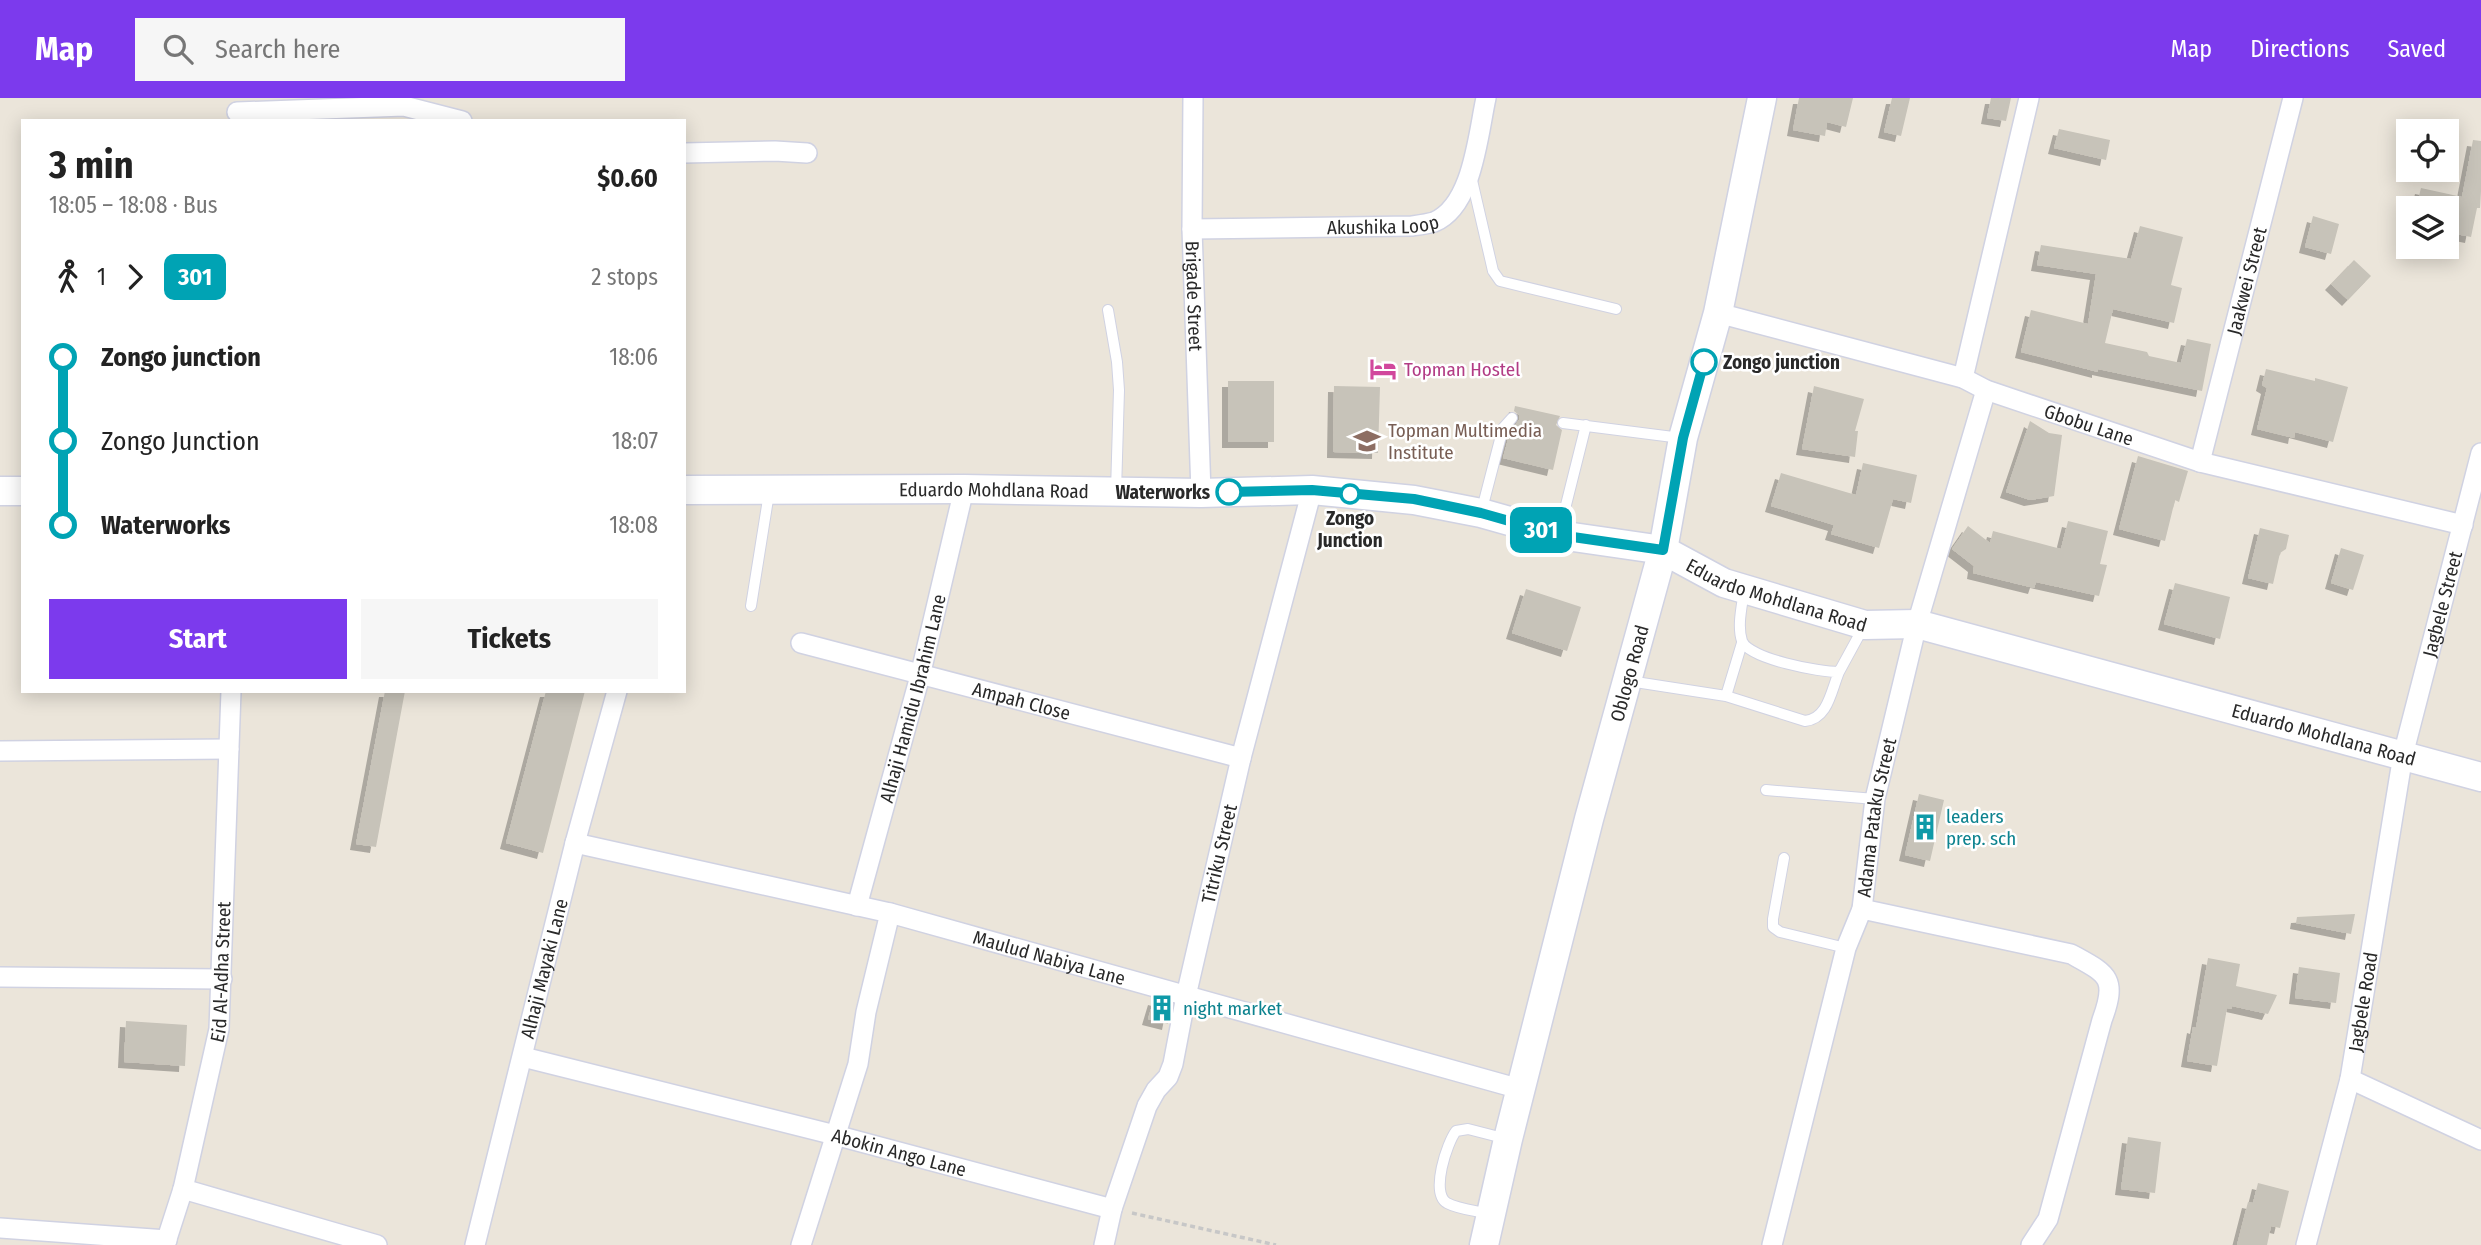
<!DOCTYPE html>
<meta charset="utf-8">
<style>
:root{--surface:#fff;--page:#f6f6f6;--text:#222;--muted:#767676;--accent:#7c3aed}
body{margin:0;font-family:"Fira Sans Condensed",sans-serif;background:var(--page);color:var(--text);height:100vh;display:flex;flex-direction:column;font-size:26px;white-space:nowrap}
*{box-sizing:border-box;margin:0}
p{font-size:23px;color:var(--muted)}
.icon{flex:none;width:38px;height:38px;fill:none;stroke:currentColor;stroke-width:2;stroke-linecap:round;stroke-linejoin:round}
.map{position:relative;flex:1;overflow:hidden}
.sheet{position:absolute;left:21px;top:21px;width:665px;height:574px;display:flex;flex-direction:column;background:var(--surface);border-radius:0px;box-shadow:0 4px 18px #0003}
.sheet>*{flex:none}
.badge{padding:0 14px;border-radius:10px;font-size:24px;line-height:46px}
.controls{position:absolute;left:2396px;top:21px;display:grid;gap:14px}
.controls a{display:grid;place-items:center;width:63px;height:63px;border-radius:0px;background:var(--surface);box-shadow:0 4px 18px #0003;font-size:35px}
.map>.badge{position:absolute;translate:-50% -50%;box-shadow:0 0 0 4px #fff}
.legs{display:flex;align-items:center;gap:10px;height:77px;padding:0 28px;font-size:23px}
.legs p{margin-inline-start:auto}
.overview{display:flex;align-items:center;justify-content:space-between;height:119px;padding:0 28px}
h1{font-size:38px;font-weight:700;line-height:52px}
.button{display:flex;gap:14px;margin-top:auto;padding:14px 28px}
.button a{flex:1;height:80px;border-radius:0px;background:var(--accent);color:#fff;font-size:28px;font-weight:700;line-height:80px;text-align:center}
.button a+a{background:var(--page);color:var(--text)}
ul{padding:0 28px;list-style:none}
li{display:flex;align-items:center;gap:24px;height:84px;font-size:26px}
li i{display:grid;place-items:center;width:10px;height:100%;margin:0 9px;background:currentColor}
li i::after{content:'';width:18px;height:18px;margin:-9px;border:5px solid;border-radius:50%;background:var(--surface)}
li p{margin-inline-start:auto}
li:first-child i{background:linear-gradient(#0000 50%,currentColor 0)}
li:last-child i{background:linear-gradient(currentColor 50%,#0000 0)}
header{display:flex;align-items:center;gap:42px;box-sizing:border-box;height:98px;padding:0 35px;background:var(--accent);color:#fff}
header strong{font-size:33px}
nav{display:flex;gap:38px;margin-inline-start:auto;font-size:24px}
.search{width:490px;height:63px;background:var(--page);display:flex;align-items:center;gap:18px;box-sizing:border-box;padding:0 24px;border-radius:0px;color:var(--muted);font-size:26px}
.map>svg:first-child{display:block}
.building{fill:#c7c3b9;filter:url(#shadow)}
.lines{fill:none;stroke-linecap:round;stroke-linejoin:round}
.service-casing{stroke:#d0d2e2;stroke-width:12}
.minor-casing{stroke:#d0d2e2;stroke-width:22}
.secondary-casing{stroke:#d0d2e2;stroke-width:31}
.path{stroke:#c7c7c7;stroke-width:3.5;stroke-dasharray:5 3.5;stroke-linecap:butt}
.service{stroke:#fff;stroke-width:10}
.minor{stroke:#fff;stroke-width:19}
.secondary{stroke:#fff;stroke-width:28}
.line-1-casing{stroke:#fff;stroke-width:16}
.line-1{stroke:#00a3b4;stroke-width:10}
.stop-1-dot{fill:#fff;stroke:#00a3b4;stroke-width:3.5}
.labels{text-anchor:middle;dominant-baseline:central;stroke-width:5;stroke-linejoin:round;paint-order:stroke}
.street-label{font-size:19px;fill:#292929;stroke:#fff}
.stop-label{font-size:19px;font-weight:bold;fill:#292929;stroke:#fff;text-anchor:start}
.hotel-label{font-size:19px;fill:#b23c85;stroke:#fff;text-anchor:start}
.education-label{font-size:19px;fill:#785e54;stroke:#fff;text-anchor:start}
.culture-label{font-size:19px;fill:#0d838f;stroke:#fff;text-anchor:start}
</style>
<header>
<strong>Map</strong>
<div class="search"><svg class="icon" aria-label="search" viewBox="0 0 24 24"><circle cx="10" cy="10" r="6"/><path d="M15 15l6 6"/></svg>Search here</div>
<nav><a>Map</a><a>Directions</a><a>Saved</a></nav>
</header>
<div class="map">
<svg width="2481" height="1147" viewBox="0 0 2481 1147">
<defs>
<filter id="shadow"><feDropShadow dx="-6" dy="6" stdDeviation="0" flood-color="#0004"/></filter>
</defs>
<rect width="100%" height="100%" fill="#ebe5da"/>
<path class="building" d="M1799,0H1853L1846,29L1827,24L1825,38L1793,32Z
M1892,0H1910L1901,38L1884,34Z
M1991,0H2011L2006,23L1987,20Z
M2059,31L2110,42L2106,62L2054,50Z
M2473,42L2481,43V93L2480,110H2477L2471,139L2446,134V110H2416L2421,90L2462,99Z
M2313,118L2339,126L2331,156L2305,149Z
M2140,128L2183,139L2171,187L2182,190L2174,225L2113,211L2105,245L2147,254L2149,258L2181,265L2187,241L2211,246L2202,293L2098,271V274L2021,254L2031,212L2088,226L2096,176L2037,167L2041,147L2131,161Z
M2354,162L2371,178L2348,202L2331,186Z
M2266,271L2315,283V280L2348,289L2333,344L2295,334L2294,340L2257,331L2267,290L2262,287Z
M1228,283H1274V344H1228Z
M1334,288L1380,289L1378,355L1333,354Z
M1814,288L1864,301L1855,333H1858L1855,359L1802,351Z
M1515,308L1560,318L1556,327L1562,332L1553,372L1503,360L1510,334L1519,322V317L1514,313Z
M2030,323L2049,335L2062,337L2054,398L2030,402L2006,394Z
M2138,358L2188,373L2179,404L2175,402L2165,443L2119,431Z
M1863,365L1917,377L1911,405L1893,401L1879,450L1831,436L1834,427L1771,408L1781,375L1856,397Z
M2068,423L2108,433L2100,466L2107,467L2099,498L2036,484L2034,490L1973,475L1974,468L1952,451L1968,428L1990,445L1993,433L2061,451Z
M2260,430L2289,437L2286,451L2280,455L2273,486L2248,480Z
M2341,450L2364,457L2353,492L2331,485Z
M2175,485L2230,499L2220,541L2164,526Z
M1526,491L1581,509L1567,553L1512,535Z
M385,593H405L376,749L356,746Z
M546,593H585L543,755L506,745Z
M1919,696L1944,702L1930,763L1905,757Z
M2355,816L2351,836L2296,825L2297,819Z
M2208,860L2240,866L2236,888L2277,897L2268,916L2232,908V911L2227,910L2217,968L2187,963L2193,929L2196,930Z
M2299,869L2340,875L2336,905L2295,900Z
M1154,901L1172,906L1168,926L1148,921Z
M126,923L187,927L185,968L124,964Z
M2128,1039L2161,1044L2155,1095L2121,1091Z
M2258,1085L2289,1093L2280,1130L2271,1128L2267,1147H2237L2248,1104L2253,1105Z"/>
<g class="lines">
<g class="service-casing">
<path id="service" d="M1471,78L1493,173L1500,183L1616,211
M1108,212L1117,264L1119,292L1116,393
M1563,325L1681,340
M1482,411L1503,330L1512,320
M1559,435L1586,327
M1744,493C1742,508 1737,528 1742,543C1749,561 1819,574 1839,574L1863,530
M751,508L769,395
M1629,583L1726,598L1805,623C1828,621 1831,593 1839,574
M1726,598L1742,545
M1766,692L1875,701
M1784,760L1773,821V829L1780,834L1846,850
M1489,1116C1477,1113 1458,1111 1447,1105C1430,1095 1447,1045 1456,1033L1468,1031L1507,1041"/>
</g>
<g class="minor-casing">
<g id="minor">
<path id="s1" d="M1193,0L1192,131L1201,395"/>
<path d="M237,14L404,8L462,23"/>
<path d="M684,55L775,53L807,55"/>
<path id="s2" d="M1192,131L1412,128C1419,127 1427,126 1434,124C1473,108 1478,36 1486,0"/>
<path id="s3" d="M1718,215L1963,280L1986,292L2200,364L2463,427"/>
<path d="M1963,280L2029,0"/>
<path id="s4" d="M2200,364L2293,0"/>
<path id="s5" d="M801,545L1241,660"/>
<path d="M0,653L229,651"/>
<path id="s6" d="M575,745L890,815L1520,991"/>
<path id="s7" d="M857,808L920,578L964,391"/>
<path d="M1862,811L2071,856C2107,876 2118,879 2102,922L2048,1121L2031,1147"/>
<path d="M0,879L222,881"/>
<path id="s8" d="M523,959L835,1037L1112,1111"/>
<path d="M2350,981L2481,1042"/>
<path d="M183,1091L377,1147"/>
<path d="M0,1130L167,1142"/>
<path id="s9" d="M165,1147L183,1091L219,931L231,593"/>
<path id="s10" d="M475,1147L575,745L617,593"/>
<path d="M801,1147L858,966L866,914L890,815"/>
<path id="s11" d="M1104,1147L1112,1111L1147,1008L1156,992L1168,979L1173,966L1186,898L1241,660L1312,392"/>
<path id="s12" d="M1772,1147L1846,850L1862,811L1875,701L1917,526L1986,292"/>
<path id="s13" d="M2306,1147L2350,981L2403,657L2481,355"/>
</g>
</g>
<g class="secondary-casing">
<g id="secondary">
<path id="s14" d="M684,392L964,391L1201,395L1312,392L1414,402L1481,415L1559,437L1663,452L1724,485L1865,527L1917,526L2481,679"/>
<path d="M0,393H23"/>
<path id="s15" d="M1484,1147L1508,1041L1589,721L1663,452L1683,340L1718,215L1762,0"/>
</g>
</g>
<path class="path" d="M1132,1115L1276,1147"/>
<use href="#service" class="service"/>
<use href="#minor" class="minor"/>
<use href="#secondary" class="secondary"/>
</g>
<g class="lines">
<g class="line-1-casing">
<path id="line-1" d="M1229,394L1312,392L1414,401L1481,415L1559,437L1663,452L1683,340L1704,264"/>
</g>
<use href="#line-1" class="line-1"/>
</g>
<defs>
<g id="hotel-bare" transform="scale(2.1)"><path d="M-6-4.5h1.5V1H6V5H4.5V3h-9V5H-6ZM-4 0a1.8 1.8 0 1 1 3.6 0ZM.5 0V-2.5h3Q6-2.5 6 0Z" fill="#d1479c" stroke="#fff" stroke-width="2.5" paint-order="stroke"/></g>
<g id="school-bare" transform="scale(2.1)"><path d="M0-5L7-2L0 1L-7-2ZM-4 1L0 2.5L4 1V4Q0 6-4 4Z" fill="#8d6e63" stroke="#fff" stroke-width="2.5" paint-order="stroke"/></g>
<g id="building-bare" transform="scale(2.1)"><path d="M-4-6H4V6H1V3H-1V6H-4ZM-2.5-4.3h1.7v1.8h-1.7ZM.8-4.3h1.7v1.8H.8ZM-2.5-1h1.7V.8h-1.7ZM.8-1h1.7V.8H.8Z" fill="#0f9aa8" stroke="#fff" stroke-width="2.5" paint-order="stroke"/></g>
</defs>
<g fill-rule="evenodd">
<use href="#hotel-bare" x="1383" y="271"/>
<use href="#school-bare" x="1367" y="343"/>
<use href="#building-bare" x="1925" y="729"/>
<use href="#building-bare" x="1162" y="910"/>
</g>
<g class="stop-1-dot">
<circle cx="1704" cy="264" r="12"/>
<circle cx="1229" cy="394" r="12"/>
<circle cx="1350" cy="396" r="9"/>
</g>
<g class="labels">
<g class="street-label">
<text stroke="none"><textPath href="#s2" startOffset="191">Akushika Loop</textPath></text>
<text stroke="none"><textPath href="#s4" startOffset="187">Jaakwei Street</textPath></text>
<text stroke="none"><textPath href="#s1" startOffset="198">Brigade Street</textPath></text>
<text stroke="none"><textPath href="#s3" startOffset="388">Gbobu Lane</textPath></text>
<text stroke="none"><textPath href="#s14" startOffset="310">Eduardo Mohdlana Road</textPath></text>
<text stroke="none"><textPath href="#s14" startOffset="1108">Eduardo Mohdlana Road</textPath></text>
<text stroke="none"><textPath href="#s13" startOffset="656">Jagbele Street</textPath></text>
<text stroke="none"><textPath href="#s15" startOffset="590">Oblogo Road</textPath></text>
<text stroke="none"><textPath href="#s7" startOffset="215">Alhaji Hamidu Ibrahim Lane</textPath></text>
<text stroke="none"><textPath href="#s5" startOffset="228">Ampah Close</textPath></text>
<text stroke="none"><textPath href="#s14" startOffset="1675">Eduardo Mohdlana Road</textPath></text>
<text stroke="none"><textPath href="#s12" startOffset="441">Adama Pataku Street</textPath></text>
<text stroke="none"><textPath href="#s11" startOffset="411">Titriku Street</textPath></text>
<text stroke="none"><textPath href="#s6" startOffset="488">Maulud Nabiya Lane</textPath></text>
<text stroke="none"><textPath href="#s10" startOffset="285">Alhaji Mayaki Lane</textPath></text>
<text stroke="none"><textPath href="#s9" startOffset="280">Eid Al-Adha Street</textPath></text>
<text stroke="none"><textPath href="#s13" startOffset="250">Jagbele Road</textPath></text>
<text stroke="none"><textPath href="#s8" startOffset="388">Abokin Ango Lane</textPath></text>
</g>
<g class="stop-label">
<text x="1723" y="264">Zongo junction</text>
<text x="1210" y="394" text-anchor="end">Waterworks</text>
<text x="1350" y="420" text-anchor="middle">Zongo<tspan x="1350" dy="22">Junction</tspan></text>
</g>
<g class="hotel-label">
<text x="1404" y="271">Topman Hostel</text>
</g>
<g class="education-label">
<text x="1388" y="332">Topman Multimedia<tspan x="1388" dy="22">Institute</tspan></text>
</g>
<g class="culture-label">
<text x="1946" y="718">leaders<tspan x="1946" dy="22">prep. sch</tspan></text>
<text x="1183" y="910">night market</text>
</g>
</g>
</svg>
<div class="controls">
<a><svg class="icon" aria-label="locate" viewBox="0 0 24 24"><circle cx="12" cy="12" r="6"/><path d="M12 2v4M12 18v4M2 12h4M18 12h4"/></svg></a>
<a><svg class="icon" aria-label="layers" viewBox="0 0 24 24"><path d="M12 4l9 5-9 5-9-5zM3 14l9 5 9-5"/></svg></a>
</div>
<b class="badge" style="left:1541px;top:432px;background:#00a3b4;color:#fff">301</b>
<section class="sheet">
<div class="overview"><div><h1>3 min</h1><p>18:05 – 18:08 · Bus</p></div><b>$0.60</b></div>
<div class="legs"><svg class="icon" aria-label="walk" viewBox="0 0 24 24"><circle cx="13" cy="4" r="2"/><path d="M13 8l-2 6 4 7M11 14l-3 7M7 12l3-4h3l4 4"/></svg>1<svg class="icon" aria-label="forward" viewBox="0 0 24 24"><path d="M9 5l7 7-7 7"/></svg><b class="badge" style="background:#00a3b4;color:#fff">301</b><p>2 stops</p></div>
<ul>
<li><i style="color:#00a3b4"></i><b>Zongo junction</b><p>18:06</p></li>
<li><i style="color:#00a3b4"></i><span>Zongo Junction</span><p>18:07</p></li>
<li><i style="color:#00a3b4"></i><b>Waterworks</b><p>18:08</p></li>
</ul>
<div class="button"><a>Start</a><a>Tickets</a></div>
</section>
</div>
